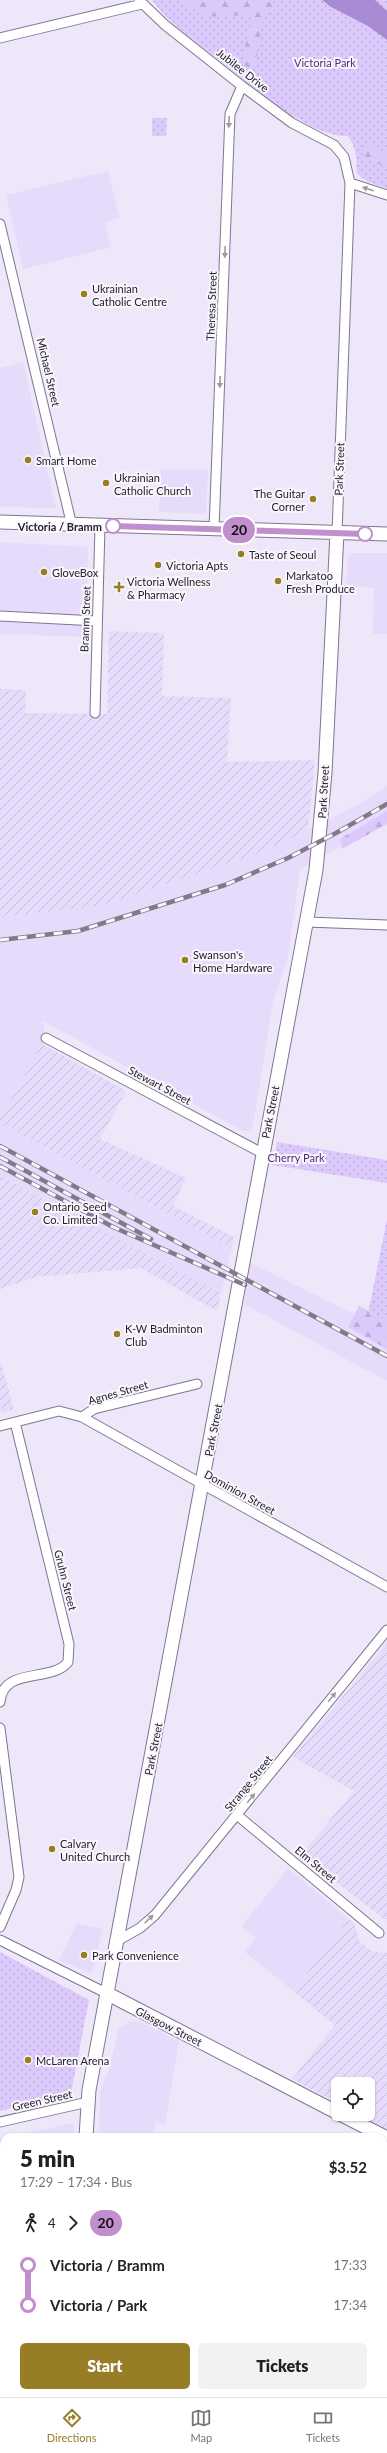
<!DOCTYPE html>
<meta charset="utf-8">
<style>
:root{--surface:#fff;--page:#f2f2f2;--text:#222;--muted:#767676;--line:#e0e0e0;--accent:#977d25}
body{margin:0;font-family:Lato,sans-serif;background:var(--page);color:var(--text);height:100vh;display:flex;flex-direction:column;font-size:15px;white-space:nowrap}
*{box-sizing:border-box;margin:0}
p{font-size:13px;color:var(--muted)}
.icon{flex:none;width:22px;height:22px;fill:none;stroke:currentColor;stroke-width:2;stroke-linecap:round;stroke-linejoin:round}
.map{position:relative;flex:1;overflow:hidden}
.sheet{position:absolute;left:0px;top:2133px;width:387px;height:264px;display:flex;flex-direction:column;background:var(--surface);border-radius:12px 12px 0 0;box-shadow:0 1px 3px #0004}
.sheet>*{flex:none}
.badge{padding:0 8px;border-radius:13px;font-size:14px;line-height:26px}
.buttons{position:absolute;left:331px;top:2077px;display:grid;gap:8px}
.buttons a{display:grid;place-items:center;width:44px;height:44px;border-radius:6px;background:var(--surface);box-shadow:0 1px 3px #0004;font-size:20px}
.map>.badge{position:absolute;translate:-50% -50%;box-shadow:0 0 0 2px #fff}
.legs{display:flex;align-items:center;gap:6px;height:44px;padding:0 20px;font-size:13px}
.legs p{margin-inline-start:auto}
.overview{display:flex;align-items:center;justify-content:space-between;height:68px;padding:0 20px}
h1{font-size:22px;font-weight:800;line-height:30px}
.action{display:flex;gap:8px;margin-top:auto;padding:8px 20px}
.action a{flex:1;height:46px;border-radius:6px;background:var(--accent);color:#fff;font-size:16px;font-weight:800;line-height:46px;text-align:center}
.action a+a{background:var(--page);color:var(--text)}
ul{padding:0 20px;list-style:none}
li{display:flex;align-items:center;gap:14px;height:40px;font-size:15px}
li i{display:grid;place-items:center;width:6px;height:100%;margin:0 5px;background:currentColor}
li i::after{content:'';width:10px;height:10px;margin:-5px;border:3px solid;border-radius:50%;background:var(--surface)}
li p{margin-inline-start:auto}
li:first-child i{background:linear-gradient(#0000 50%,currentColor 0)}
li:last-child i{background:linear-gradient(currentColor 50%,#0000 0)}
.tabs{display:flex;justify-content:space-around;align-items:center;height:56px;border-top:1px solid var(--line);background:var(--surface);font-size:11px;color:var(--muted)}
.tabs a{display:grid;justify-items:center;gap:2px}
.tabs .active{color:var(--accent)}
.map>svg:first-child{display:block}
.built{fill:#e7dbfb}
.industrial{fill:url(#industrial-furrows)}
.green{fill:url(#green-dots)}
.forest{fill:url(#forest-firs)}
.water{fill:#a88cd3}
.lines{fill:none;stroke-linecap:round;stroke-linejoin:round}
.street-casing{stroke:#807591;stroke-width:11}
.secondary-casing{stroke:#807591;stroke-width:15}
.street{stroke:#fff;stroke-width:9}
.secondary{stroke:#fff;stroke-width:13}
.rail-casing{stroke:#807a8a;stroke-width:4.5}
.rail{stroke:#f9f7fd;stroke-width:3;stroke-dasharray:9;stroke-linecap:butt}
.oneway{fill:#9d9ba0}
.line-1-casing{stroke:#fff;stroke-width:9}
.line-1{stroke:#c18fce;stroke-width:6}
.poi-dot{fill:#977d25;stroke:#f9f7fd;stroke-width:1.5}
.stop-1-dot{fill:#fff;stroke:#c18fce;stroke-width:2}
.labels{text-anchor:middle;dominant-baseline:central;stroke-width:4;stroke-linejoin:round;paint-order:stroke}
.park-label{font-size:11px;fill:#51297d;stroke:#f9f7fd}
.street-label{font-size:11px;fill:#26212d;stroke:#f9f7fd}
.poi-label{font-size:11px;fill:#26212d;stroke:#f9f7fd;text-anchor:start}
.stop-label{font-size:11px;font-weight:bold;fill:#26212d;stroke:#f9f7fd;text-anchor:end}
</style>
<div class="map">
<svg width="387" height="2397" viewBox="0 0 387 2397">
<defs>
<pattern id="industrial-furrows" width="10" height="10" patternUnits="userSpaceOnUse"><rect width="10" height="10" fill="#e7dbfb"/><path d="M-1 1l2-2M0 10L10 0M9 11l2-2" fill="none" stroke="#c6bcd7"/></pattern>
<pattern id="green-dots" width="8" height="8" patternUnits="userSpaceOnUse"><rect width="8" height="8" fill="#dcc9fc"/><path d="M2 2h.1M6 6h.1" fill="none" stroke="#bdacd8" stroke-width="1.8" stroke-linecap="round"/></pattern>
<pattern id="forest-firs" width="22" height="20" patternUnits="userSpaceOnUse"><rect width="22" height="20" fill="#dcc9fc"/><path d="M5 1l3.5 6h-7zM16 11l3.5 6h-7z" fill="#bdacd8"/></pattern>
</defs>
<rect width="100%" height="100%" fill="#eee7fa"/>
<path class="built" d="M108,171L120,218L105,222L111,247L23,269L6,195Z
M23,362L56,508L0,507V368Z
M161,469L208,470L206,514L159,512Z
M0,542L88,547L86,637L0,634Z
M351,553H387V634H373L374,588L346,586L348,556Z
M387,786V822L363,833L300,870L288,956L273,1003L252,1131H243L43,1021L46,1038L0,1119V917L100,906L262,852L365,801Z
M0,1123L232,1248L221,1293L0,1176Z
M250,1263L387,1330V1381L244,1304Z
M288,1868L349,1919L293,1991L245,1952L256,1938L242,1926Z
M77,1923L103,1929L93,1971L89,1973L59,1960Z
M139,2021L179,2041L165,2125L156,2122L153,2137H120L99,2131L100,2092L110,2066L119,2028L128,2022Z
M74,2123V2137H7Z
M0,2138H4V2393H97L98,2397H0Z
M119,2393H200L201,2397H120Z"/>
<path class="industrial" d="M109,631L164,633L162,696L231,698L227,762L315,760L308,830L262,852L100,906L0,917V689L26,690L25,713L107,714Z
M42,1044L126,1091L100,1139L186,1178L173,1206L234,1237L232,1248L0,1123V1119Z
M0,1176L221,1293L217,1311L141,1268L36,1277L0,1289Z
M0,1360L14,1409L2,1413L0,1405Z
M387,1643V1921L301,1855L354,1791L293,1757Z
M349,1919L354,1923L359,1941L372,1951L387,1953V2129L358,2114H368V2084H338V2103L292,2079L335,2025L293,1991Z"/>
<path class="green" d="M152,0H387V188C337,174 369,168 348,136C308,138 246,81 215,57C193,39 169,24 152,0Z
M152,118H167L166,136H152Z
M277,1142L387,1160V1183L272,1165Z
M387,1219V1330L367,1319Z
M0,1952L89,2000L71,2093L0,2111Z"/>
<path class="forest" d="M183,0H273L276,9L263,16L255,69L242,65L251,15L202,17Z
M366,144L387,152V167L364,159L363,151Z
M387,811V824L342,849L340,839Z
M359,1306L387,1320V1349L348,1327Z"/>
<path class="water" d="M322,0H375L387,11V40L368,26L331,7Z"/>
<g class="lines">
<g class="street-casing">
<path id="street" d="M139,0L165,25L242,86L292,123L334,145L344,157L350,183L337,533
M0,38L142,4
M350,183L387,195
M0,224L72,526
M214,529L230,114L242,86
M0,616L97,621
M95,713L100,526
M307,922L387,925
M46,1038L262,1153
M82,1417L94,1409L197,1384
M0,1426L59,1411L82,1417L387,1587
M0,1702C3,1666 52,1683 68,1662L69,1644L15,1422
M0,1728L19,1877L16,1890L0,1927
M237,1815L379,1933
M0,1940L108,1994
M117,1941L140,1928L155,1915L387,1630
M0,2122L88,2102
M383,2295L387,2297"/>
</g>
<g class="secondary-casing">
<path id="secondary" d="M0,522L387,534
M108,1994L338,2113
M340,2114L387,2138
M86,2137L89,2090L316,870L325,773L337,533
M110,2393L111,2397"/>
</g>
<use href="#street" class="street"/>
<use href="#secondary" class="secondary"/>
<g class="rail-casing">
<path id="rail" d="M0,940L78,931L225,885L288,858L336,833L387,804
M0,1146L387,1356
M0,1157L151,1239
M0,1166L113,1227L245,1285"/>
</g>
<use href="#rail" class="rail"/>
</g>
<defs><path id="oneway-solid" d="M-6-.8H1V-3.2L6.5 0L1 3.2V.8H-6Z"/></defs>
<g class="oneway">
<use href="#oneway-solid" transform="translate(229 122) rotate(92)"/>
<use href="#oneway-solid" transform="translate(368 189) rotate(-162)"/>
<use href="#oneway-solid" transform="translate(225 252) rotate(92)"/>
<use href="#oneway-solid" transform="translate(220 382) rotate(92)"/>
<use href="#oneway-solid" transform="translate(332 1697) rotate(-51)"/>
<use href="#oneway-solid" transform="translate(251 1798) rotate(-51)"/>
<use href="#oneway-solid" transform="translate(149 1919) rotate(-43)"/>
</g>
<g class="lines">
<g class="line-1-casing">
<path id="line-1" d="M113,526L365,534"/>
</g>
<use href="#line-1" class="line-1"/>
</g>
<g class="poi-dot">
<circle cx="84" cy="294" r="4"/>
<circle cx="28" cy="460" r="4"/>
<circle cx="106" cy="483" r="4"/>
<circle cx="313" cy="499" r="4"/>
<circle cx="241" cy="554" r="4"/>
<circle cx="158" cy="565" r="4"/>
<circle cx="44" cy="572" r="4"/>
<circle cx="278" cy="581" r="4"/>
<path d="M117 581h4v4h4v4h-4v4h-4v-4h-4v-4h4z"/>
<circle cx="185" cy="960" r="4"/>
<circle cx="35" cy="1212" r="4"/>
<circle cx="117" cy="1334" r="4"/>
<circle cx="52" cy="1849" r="4"/>
<circle cx="84" cy="1955" r="4"/>
<circle cx="28" cy="2060" r="4"/>
</g>
<g class="stop-1-dot">
<circle cx="113" cy="526" r="7"/>
<circle cx="365" cy="534" r="7"/>
</g>
<g class="labels">
<g class="park-label">
<text x="325" y="62">Victoria Park</text>
<text x="296" y="1157">Cherry Park</text>
</g>
<g class="street-label">
<text transform="translate(243 70) rotate(38)">Jubilee Drive</text>
<text transform="translate(211 306) rotate(-88)">Theresa Street</text>
<text transform="translate(49 372) rotate(77)">Michael Street</text>
<text transform="translate(339 469) rotate(-88)">Park Street</text>
<text transform="translate(85 619) rotate(-88)">Bramm Street</text>
<text transform="translate(323 792) rotate(-87)">Park Street</text>
<text transform="translate(160 1085) rotate(28)">Stewart Street</text>
<text transform="translate(270 1112) rotate(-79)">Park Street</text>
<text transform="translate(118 1392) rotate(-16)">Agnes Street</text>
<text transform="translate(213 1430) rotate(-79)">Park Street</text>
<text transform="translate(240 1492) rotate(29)">Dominion Street</text>
<text transform="translate(66 1580) rotate(76)">Gruhn Street</text>
<text transform="translate(153 1749) rotate(-79)">Park Street</text>
<text transform="translate(248 1783) rotate(-51)">Strange Street</text>
<text transform="translate(316 1864) rotate(40)">Elm Street</text>
<text transform="translate(169 2026) rotate(27)">Glasgow Street</text>
<text transform="translate(42 2100) rotate(-13)">Green Street</text>
</g>
<g class="poi-label">
<text x="92" y="288">Ukrainian<tspan x="92" dy="13">Catholic Centre</tspan></text>
<text x="36" y="460">Smart Home</text>
<text x="114" y="477">Ukrainian<tspan x="114" dy="13">Catholic Church</tspan></text>
<text x="305" y="493" text-anchor="end">The Guitar<tspan x="305" dy="13">Corner</tspan></text>
<text x="249" y="554">Taste of Seoul</text>
<text x="166" y="565">Victoria Apts</text>
<text x="52" y="572">GloveBox</text>
<text x="286" y="575">Markatoo<tspan x="286" dy="13">Fresh Produce</tspan></text>
<text x="127" y="581">Victoria Wellness<tspan x="127" dy="13">&amp; Pharmacy</tspan></text>
<text x="193" y="954">Swanson's<tspan x="193" dy="13">Home Hardware</tspan></text>
<text x="43" y="1206">Ontario Seed<tspan x="43" dy="13">Co. Limited</tspan></text>
<text x="125" y="1328">K-W Badminton<tspan x="125" dy="13">Club</tspan></text>
<text x="60" y="1843">Calvary<tspan x="60" dy="13">United Church</tspan></text>
<text x="92" y="1955">Park Convenience</text>
<text x="36" y="2060">McLaren Arena</text>
</g>
<g class="stop-label">
<text x="102" y="526">Victoria / Bramm</text>
</g>
</g>
</svg>
<div class="buttons">
<a><svg class="icon" aria-label="locate" viewBox="0 0 24 24"><circle cx="12" cy="12" r="6"/><path d="M12 2v4M12 18v4M2 12h4M18 12h4"/></svg></a>
</div>
<b class="badge" style="left:239px;top:530px;background:#c18fce;color:#111">20</b>
<section class="sheet">
<div class="overview"><div><h1>5 min</h1><p>17:29 – 17:34 · Bus</p></div><b>$3.52</b></div>
<div class="legs"><svg class="icon" aria-label="walk" viewBox="0 0 24 24"><circle cx="13" cy="4" r="2"/><path d="M13 8l-2 6 4 7M11 14l-3 7M7 12l3-4h3l4 4"/></svg>4<svg class="icon" aria-label="forward" viewBox="0 0 24 24"><path d="M9 5l7 7-7 7"/></svg><b class="badge" style="background:#c18fce;color:#111">20</b></div>
<ul>
<li><i style="color:#c18fce"></i><b>Victoria / Bramm</b><p>17:33</p></li>
<li><i style="color:#c18fce"></i><b>Victoria / Park</b><p>17:34</p></li>
</ul>
<div class="action"><a>Start</a><a>Tickets</a></div>
</section>
</div>
<nav class="tabs">
<a class="active"><svg class="icon" aria-label="directions" viewBox="0 0 24 24"><path d="M12 3l9 9-9 9-9-9zM9 14v-3h6M13 9l2 2-2 2"/></svg>Directions</a>
<a><svg class="icon" aria-label="map" viewBox="0 0 24 24"><path d="M3 6l6-2 6 2 6-2v14l-6 2-6-2-6 2zM9 4v14M15 6v14"/></svg>Map</a>
<a><svg class="icon" aria-label="tickets" viewBox="0 0 24 24"><path d="M3 7h18v10H3zM15 7v10"/></svg>Tickets</a>
</nav>
